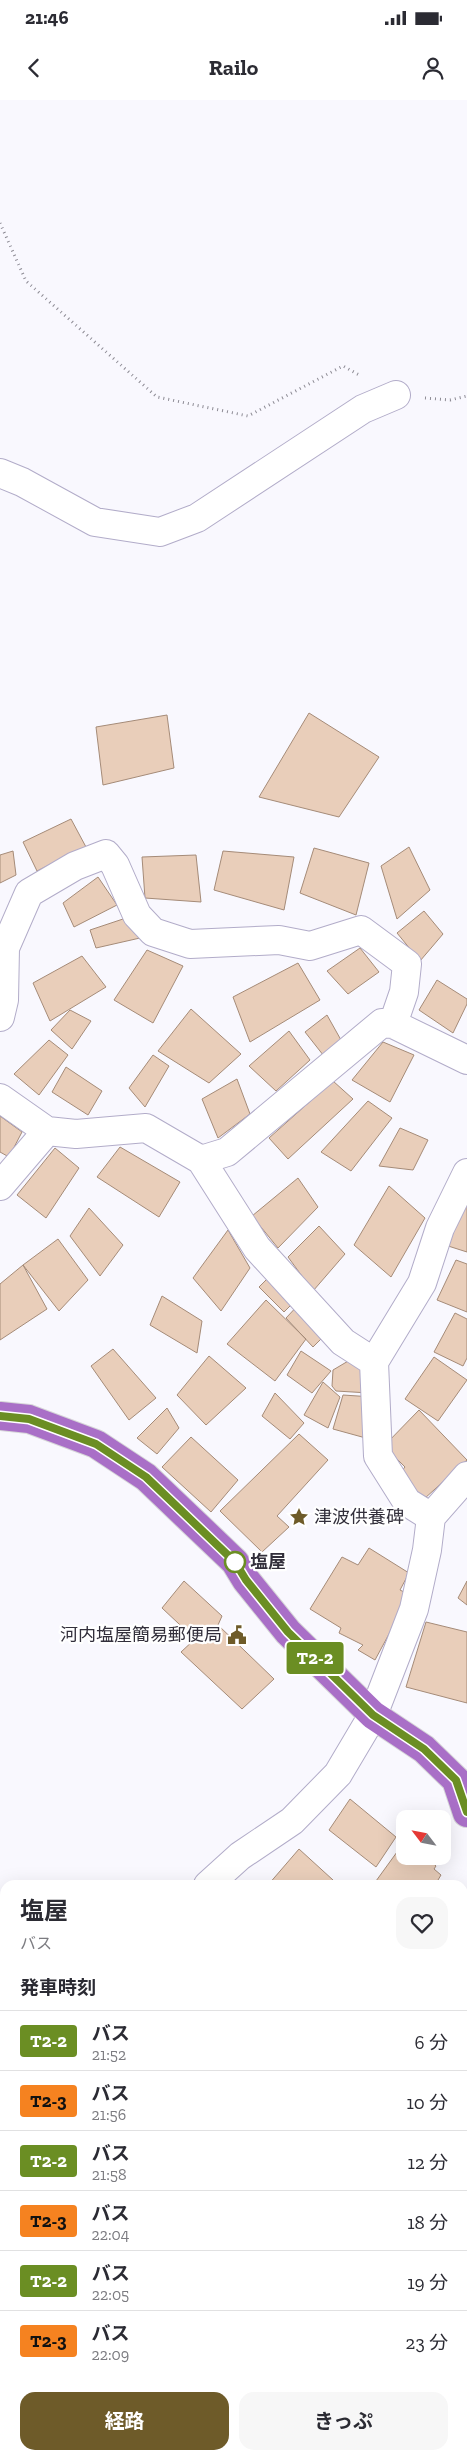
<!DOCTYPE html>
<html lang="ja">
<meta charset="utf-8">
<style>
:root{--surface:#fff;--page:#f7f7f7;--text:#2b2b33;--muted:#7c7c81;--line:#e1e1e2;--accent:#6e5b29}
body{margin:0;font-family:"Zilla Slab","Noto Sans JP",serif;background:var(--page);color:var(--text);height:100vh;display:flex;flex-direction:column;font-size:19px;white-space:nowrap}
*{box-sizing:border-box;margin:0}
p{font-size:16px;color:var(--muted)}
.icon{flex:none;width:28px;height:28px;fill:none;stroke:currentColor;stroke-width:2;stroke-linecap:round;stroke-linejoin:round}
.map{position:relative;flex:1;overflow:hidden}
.panel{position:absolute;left:0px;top:1780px;width:468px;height:580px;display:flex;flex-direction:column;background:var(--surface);border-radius:15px 15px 0 0;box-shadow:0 5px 20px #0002}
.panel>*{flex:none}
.badge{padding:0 10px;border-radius:4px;font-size:18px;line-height:32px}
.needle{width:32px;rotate:302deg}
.controls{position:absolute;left:396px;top:1710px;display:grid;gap:10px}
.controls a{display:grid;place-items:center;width:55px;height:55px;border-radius:10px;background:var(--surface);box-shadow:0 5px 20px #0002;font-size:25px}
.map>.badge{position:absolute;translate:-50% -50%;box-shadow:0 0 0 2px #fff}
h2{padding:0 20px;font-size:19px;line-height:45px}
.round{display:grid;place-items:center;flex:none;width:52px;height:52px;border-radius:15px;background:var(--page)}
.headline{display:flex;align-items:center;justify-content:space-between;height:85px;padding:0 20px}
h1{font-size:24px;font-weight:700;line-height:38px}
.action{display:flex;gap:10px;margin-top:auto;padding:10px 20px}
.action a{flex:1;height:58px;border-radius:15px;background:var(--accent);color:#fff;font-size:20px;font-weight:700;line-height:58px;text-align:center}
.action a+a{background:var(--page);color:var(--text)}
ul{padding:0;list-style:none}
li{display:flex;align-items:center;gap:15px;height:60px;padding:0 20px;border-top:1px solid var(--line)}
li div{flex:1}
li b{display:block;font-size:19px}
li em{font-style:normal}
li .badge{min-width:55px;font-weight:700;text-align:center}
.status{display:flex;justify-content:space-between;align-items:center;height:35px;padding:0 25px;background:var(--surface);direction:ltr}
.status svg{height:14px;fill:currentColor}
header{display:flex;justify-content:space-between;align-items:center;height:65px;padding:0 20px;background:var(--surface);font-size:22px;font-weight:700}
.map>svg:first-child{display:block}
.water{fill:#c5d5f4}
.building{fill:#e9ceba;stroke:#a58b78}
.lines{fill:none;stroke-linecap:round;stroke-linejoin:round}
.minor-casing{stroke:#b2acc9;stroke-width:30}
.highway-casing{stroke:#d6d5d8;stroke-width:30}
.path{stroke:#8d8b94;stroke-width:3;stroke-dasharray:1 4;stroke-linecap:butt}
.minor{stroke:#fff;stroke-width:28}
.highway{stroke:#a96fc7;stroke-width:28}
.line-casing{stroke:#fff;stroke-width:11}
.line{stroke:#6b8e23;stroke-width:8}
.stop-dot{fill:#fff;stroke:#6b8e23;stroke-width:2.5}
.labels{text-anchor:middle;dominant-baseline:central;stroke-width:4.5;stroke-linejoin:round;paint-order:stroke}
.poi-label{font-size:18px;fill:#322f3b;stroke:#fff;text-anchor:start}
.stop-label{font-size:18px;font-weight:bold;fill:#322f3b;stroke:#fff;text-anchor:start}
</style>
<div class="status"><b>21:46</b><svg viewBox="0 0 49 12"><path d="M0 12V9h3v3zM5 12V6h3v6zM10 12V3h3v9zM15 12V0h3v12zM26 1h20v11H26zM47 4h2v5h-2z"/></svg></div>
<header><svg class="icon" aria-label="back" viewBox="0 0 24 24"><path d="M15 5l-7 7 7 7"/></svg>Railo<svg class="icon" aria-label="person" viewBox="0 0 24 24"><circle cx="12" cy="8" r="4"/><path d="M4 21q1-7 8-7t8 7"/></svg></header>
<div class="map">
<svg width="467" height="2360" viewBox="0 0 467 2360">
<rect width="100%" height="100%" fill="#f9f8fe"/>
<path class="water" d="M0,2028L5,2046V2355L0,2357Z"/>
<path class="building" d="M309,613L379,657L339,717L259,697Z
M167,615L174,668L103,685L96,627Z
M71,719L86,747L37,771L23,742Z
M409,747L430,790L397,819L381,766Z
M314,748L369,763L356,815L300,793Z
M13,751L16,775L0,783V755Z
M223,751L294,757L284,810L214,790Z
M196,755L201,802L145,798L142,757Z
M98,777L117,805L74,827L63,803Z
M424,811L443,834L420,861L397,833Z
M126,818L140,838L96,848L90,830Z
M360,848L379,872L348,894L327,871Z
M147,850L183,866L153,923L114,900Z
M82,856L106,887L50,921L33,883Z
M298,863L320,900L250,942L233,897Z
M437,880L467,899V904L453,933L419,910Z
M191,909L241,954L209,983L158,951Z
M70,910L91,921L72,949L51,930Z
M327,915L341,940L331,965L305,932Z
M289,931L310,960L276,991L249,966Z
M49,940L68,955L39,995L14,974Z
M383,942L414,955L390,1002L352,980Z
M153,955L169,966L145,1007L129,988Z
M66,967L102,991L88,1015L52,992Z
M237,979L250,1014L218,1038L202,999Z
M333,981L353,999L288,1059L269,1038Z
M368,1001L392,1018L351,1071L321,1052Z
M0,1016L22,1032L9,1057L0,1052Z
M400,1028L428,1040L413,1070L379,1066Z
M120,1047L180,1082L159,1117L97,1077Z
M55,1048L79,1068L46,1118L17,1095Z
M298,1078L318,1107L278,1148L252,1116Z
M389,1086L425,1118L391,1177L354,1145Z
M464,1105H467V1152L445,1145Z
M89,1108L123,1145L100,1176L70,1136Z
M319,1126L345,1154L313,1191L288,1157Z
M228,1130L250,1168L221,1211L193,1178Z
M58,1139L88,1180L59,1211L23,1165Z
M456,1160L467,1164V1212L437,1200Z
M23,1165L47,1209L0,1240V1184Z
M273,1173L298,1198L284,1212L259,1187Z
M162,1196L202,1221L197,1253L150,1225Z
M266,1200L306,1239L275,1281L227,1244Z
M302,1201L329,1231L313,1247L286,1218Z
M455,1213L467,1219V1258L463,1266L434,1252Z
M113,1249L156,1298L129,1320L91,1266Z
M301,1251L331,1271L312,1293L287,1275Z
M209,1256L246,1288L206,1325L177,1295Z
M355,1257L372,1265L369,1293L336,1291L332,1286L333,1270Z
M434,1257L467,1280L438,1321L405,1299Z
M323,1282L340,1297L328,1328L304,1315Z
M275,1293L304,1323L290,1339L262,1316Z
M343,1295L373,1297V1340L333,1329Z
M167,1308L179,1328L157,1354L137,1338Z
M419,1310L467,1360L424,1399L399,1374L405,1367L384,1346Z
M299,1334L328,1360L277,1416L289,1427L262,1452L220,1411Z
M191,1337L238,1380L211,1412L162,1367Z
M369,1448L409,1473L400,1490L410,1495L375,1560L358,1550L363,1545L339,1533L341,1528L310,1509L342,1457L358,1465Z
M184,1481L222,1516L218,1525L274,1579L242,1609L181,1552L195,1539L162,1508Z
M467,1481V1505L458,1498Z
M426,1522L467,1532V1603L406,1587Z
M350,1699L396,1737L376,1767L329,1730Z
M405,1741V1756H425L436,1766L434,1769L441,1775L435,1785H381L376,1781Z
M299,1749L333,1780L329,1785H268Z
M467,2326V2360H455L452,2355H462V2329Z
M203,2355H238L239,2357L235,2360H206Z
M270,2355H335L338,2359L274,2360Z
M372,2355H412L405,2360H376Z
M427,2355H436L440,2360H421Z"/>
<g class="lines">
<g class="minor-casing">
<path id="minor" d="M0,373L22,382L95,422L160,432L197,418L363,309L396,295
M0,917L4,900L5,848L29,793L75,766L106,754L115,765L137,815L153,832L190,844L279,840L310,846L361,830L407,864L404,892L393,924L467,960
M0,998L47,1031L76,1034L146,1028L201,1060L257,1148L343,1242L374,1262
M201,1060L227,1052L382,923L393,924
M0,1086L47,1031
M431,1417L407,1402L378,1356L374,1262L422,1183L440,1128L467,1073
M208,1785L240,1756L292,1721L338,1674L373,1615L414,1509L427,1450L431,1417L467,1376
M0,1837L5,1844
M462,2251L467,2249
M462,2283L467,2288
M117,2355V2360
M180,2355L185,2360
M354,2355L358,2360"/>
</g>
<g class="highway-casing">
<path id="highway" d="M0,1316L29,1319L96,1344L146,1377L235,1462L246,1480L288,1532L373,1615L424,1649L456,1680L467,1713
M462,1832L467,1807
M462,2160L467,2166"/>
</g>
<path class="path" d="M0,123L26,181L157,297L248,316L343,266L361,276
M425,298L450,300L467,296
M0,2174L5,2192"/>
<use href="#minor" class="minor"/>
<use href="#highway" class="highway"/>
</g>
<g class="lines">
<g class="line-casing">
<path id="line" d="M0,1316L29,1319L96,1344L146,1377L235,1462L246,1480L288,1532L373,1615L424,1649L456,1680L467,1712"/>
</g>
<use href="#line" class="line"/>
</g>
<defs>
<g id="sight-bare" transform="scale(1.5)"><path d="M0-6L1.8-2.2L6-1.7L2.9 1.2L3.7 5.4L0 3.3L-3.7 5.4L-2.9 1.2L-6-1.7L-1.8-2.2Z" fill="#6e5b29" stroke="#fff" stroke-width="2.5" paint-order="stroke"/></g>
<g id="civic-bare" transform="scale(1.5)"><path d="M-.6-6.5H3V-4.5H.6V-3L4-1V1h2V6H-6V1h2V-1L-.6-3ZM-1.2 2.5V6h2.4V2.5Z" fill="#6e5b29" stroke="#fff" stroke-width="2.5" paint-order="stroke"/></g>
</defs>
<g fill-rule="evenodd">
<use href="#sight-bare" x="299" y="1417"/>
<use href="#civic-bare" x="237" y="1535"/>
</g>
<circle class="stop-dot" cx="235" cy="1462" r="10"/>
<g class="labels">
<g class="poi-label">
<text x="314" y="1417">津波供養碑</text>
<text x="222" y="1535" text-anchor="end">河内塩屋簡易郵便局</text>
</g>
<g class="stop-label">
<text x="250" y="1462">塩屋</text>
</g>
</g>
</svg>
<div class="controls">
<a><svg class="needle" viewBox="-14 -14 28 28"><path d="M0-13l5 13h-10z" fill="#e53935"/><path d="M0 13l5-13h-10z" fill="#7c7c81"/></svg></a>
</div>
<b class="badge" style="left:315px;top:1558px;background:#6b8e23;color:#fff">T2-2</b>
<section class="panel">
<div class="headline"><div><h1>塩屋</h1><p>バス</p></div><a class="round"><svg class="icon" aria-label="heart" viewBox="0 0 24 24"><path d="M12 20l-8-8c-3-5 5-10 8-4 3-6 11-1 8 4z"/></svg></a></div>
<h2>発車時刻</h2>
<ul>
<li><span class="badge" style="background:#6b8e23;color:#fff">T2-2</span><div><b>バス</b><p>21:52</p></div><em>6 分</em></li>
<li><span class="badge" style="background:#f58220;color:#111">T2-3</span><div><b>バス</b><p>21:56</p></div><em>10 分</em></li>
<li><span class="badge" style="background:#6b8e23;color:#fff">T2-2</span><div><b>バス</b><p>21:58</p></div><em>12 分</em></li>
<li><span class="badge" style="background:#f58220;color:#111">T2-3</span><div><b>バス</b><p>22:04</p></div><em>18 分</em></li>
<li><span class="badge" style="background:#6b8e23;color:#fff">T2-2</span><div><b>バス</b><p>22:05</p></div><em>19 分</em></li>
<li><span class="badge" style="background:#f58220;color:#111">T2-3</span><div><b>バス</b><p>22:09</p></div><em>23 分</em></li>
</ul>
<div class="action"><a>経路</a><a>きっぷ</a></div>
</section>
</div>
